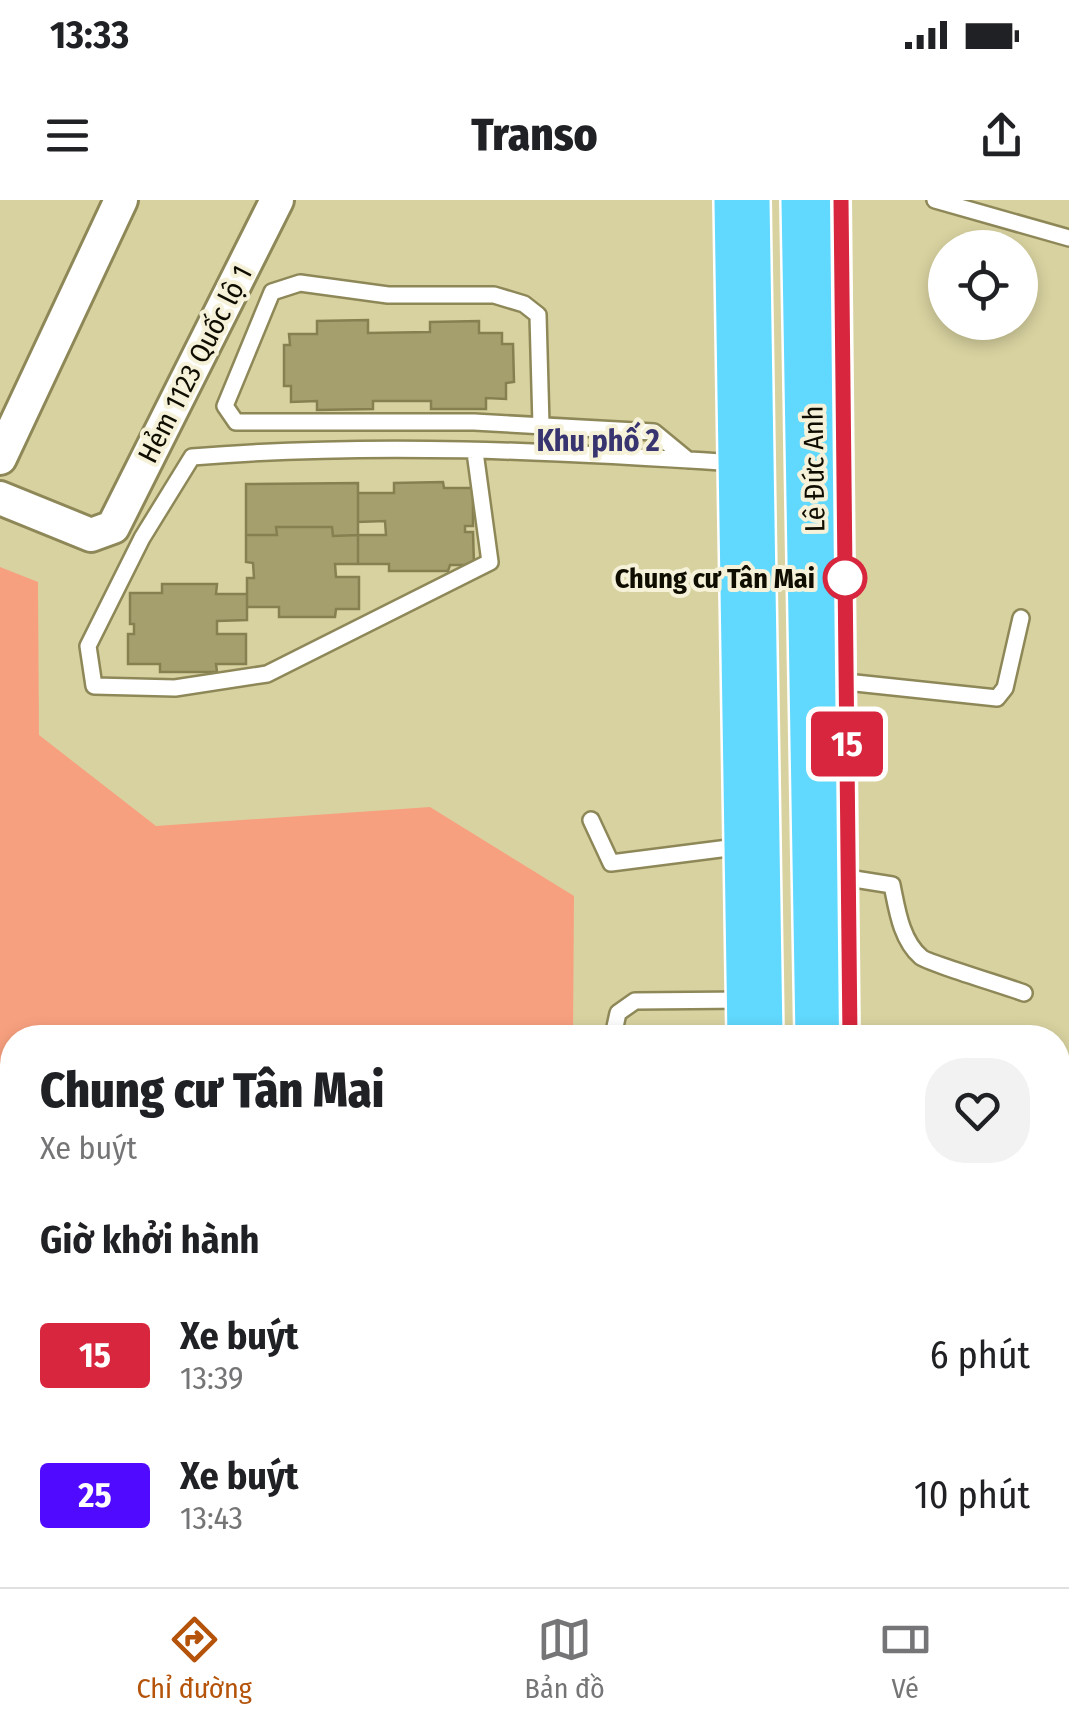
<!DOCTYPE html>
<html lang="vi">
<meta charset="utf-8">
<style>
:root{--surface:#fff;--page:#f2f2f2;--text:#202124;--muted:#757577;--line:#e0e0e0;--accent:#b45309}
body{margin:0;font-family:"Fira Sans Condensed",sans-serif;background:var(--page);color:var(--text);height:100vh;display:flex;flex-direction:column;font-size:38px;white-space:nowrap}
*{box-sizing:border-box;margin:0}
p{font-size:32px;color:var(--muted)}
.icon{flex:none;width:55px;height:55px;fill:none;stroke:currentColor;stroke-width:2;stroke-linecap:round;stroke-linejoin:round}
.map{position:relative;flex:1;overflow:hidden}
.sheet{position:absolute;left:0px;top:825px;width:1070px;height:562px;display:flex;flex-direction:column;background:var(--surface);border-radius:40px 40px 0 0;box-shadow:0 5px 15px #0003}
.sheet>*{flex:none}
.badge{padding:0 20px;border-radius:8px;font-size:35px;line-height:65px}
.buttons{position:absolute;left:928px;top:30px;display:grid;gap:20px}
.buttons a{display:grid;place-items:center;width:110px;height:110px;border-radius:50%;background:var(--surface);box-shadow:0 5px 15px #0003;font-size:50px}
.map>.badge{position:absolute;translate:-50% -50%;box-shadow:0 0 0 5px #fff}
h2{padding:0 40px;font-size:38px;line-height:90px}
.round{display:grid;place-items:center;flex:none;width:105px;height:105px;border-radius:40px;background:var(--page)}
.summary{display:flex;align-items:center;justify-content:space-between;height:170px;padding:0 40px}
h1{font-size:48px;font-weight:800;line-height:75px}
ul{padding:0;list-style:none}
li{display:flex;align-items:center;gap:30px;height:140px;padding:0 40px}
li div{flex:1}
li b{display:block;font-size:38px}
li em{font-style:normal}
li .badge{min-width:110px;font-weight:700;text-align:center}
.status{display:flex;justify-content:space-between;align-items:center;height:70px;padding:0 50px;background:var(--surface);direction:ltr}
.status svg{height:28px;fill:currentColor}
header{display:flex;justify-content:space-between;align-items:center;height:130px;padding:0 40px;background:var(--surface);font-size:45px;font-weight:800}
.tabs{display:flex;justify-content:space-around;align-items:center;height:140px;border-top:2px solid var(--line);background:var(--surface);font-size:28px;color:var(--muted)}
.tabs a{display:grid;justify-items:center;gap:5px}
.tabs .active{color:var(--accent)}
.map>svg:first-child{display:block}
.green{fill:#f7a07f}
.building{fill:#a59f6e;stroke:#867f50;stroke-width:2.5}
.lines{fill:none;stroke-linecap:round;stroke-linejoin:round}
.lane-casing{stroke:#8e8859;stroke-width:20}
.street-casing{stroke:#8e8859;stroke-width:38}
.highway-casing{stroke:#fff;stroke-width:60}
.lane{stroke:#fff;stroke-width:15}
.street{stroke:#fff;stroke-width:32}
.highway{stroke:#61d8fd;stroke-width:55}
.line-casing{stroke:#fff;stroke-width:22}
.line{stroke:#d7263d;stroke-width:15}
.stop-dot{fill:#fff;stroke:#d7263d;stroke-width:5}
.labels{text-anchor:middle;dominant-baseline:central;stroke-width:8;stroke-linejoin:round;paint-order:stroke}
.street-label{font-size:28px;fill:#0f0c00;stroke:#f5f2d9}
.stop-label{font-size:28px;font-weight:bold;fill:#0f0c00;stroke:#f5f2d9;text-anchor:end}
.neighbourhood-label{font-size:30px;font-weight:bold;fill:#373470;stroke:#f5f2d9}
</style>
<div class="status"><b>13:33</b><svg viewBox="0 0 49 12"><path d="M0 12V9h3v3zM5 12V6h3v6zM10 12V3h3v9zM15 12V0h3v12zM26 1h20v11H26zM47 4h2v5h-2z"/></svg></div>
<header><svg class="icon" aria-label="menu" viewBox="0 0 24 24"><path d="M4 6h16M4 12h16M4 18h16"/></svg>Transo<svg class="icon" aria-label="share" viewBox="0 0 24 24"><path d="M12 15V3M7 8l5-5 5 5M5 13v7h14v-7"/></svg></header>
<div class="map">
<svg width="1069" height="1387" viewBox="0 0 1069 1387">
<rect width="100%" height="100%" fill="#d8d2a0"/>
<path class="green" d="M0,367L38,382L39,535L156,626L430,607L574,696L573,837L12,838V1375H117L112,1387H0Z"/>
<path class="building" d="M368,120V133L430,132V122L479,121V133H502V144H513L514,182L506,183V199L486,198V209H431V201H373V209L317,210V201L291,202V186H284V145H290L289,134H317V121Z
M443,282L444,288H473V326H465V332H473L474,365H450L448,371H389V364H358V335H386L385,321L358,322V293H394V283Z
M358,283V335L333,336L332,327H276L277,335H246V284Z
M276,327H332L333,336L358,335V364H335L336,377H359V409H336L335,417H279V407H247V378H254L253,363L246,362V335H277Z
M162,384H217L216,394H247V420L217,421V434H246V464H216L217,472H160V464H128V434H134V424H130V393H162Z"/>
<g class="lines">
<g class="lane-casing">
<path id="lane" d="M935,0L1069,38
M541,225L538,115L524,104L494,95H388L300,83L272,92L225,206L236,222H474L654,232L688,260
M475,252L490,362L267,474L175,488L94,486L88,446L142,338L192,257C372,242 555,251 735,263
M846,482L997,498L1005,488L1021,418
M591,620L611,663L744,646
M848,678L892,685C897,709 901,740 921,757C926,762 1008,787 1024,793
M613,836L618,813L635,801L746,800
M1058,989L1069,993
M1058,1120L1069,1126"/>
</g>
<g class="street-casing">
<path id="street" d="M0,258L121,0
M0,298L91,335L113,327L277,0"/>
</g>
<g class="highway-casing">
<path id="highway" d="M742,0L755,838
M809,0L823,838
M1058,1187L1069,1194
M1058,1314L1069,1316
M324,1375L330,1387
M988,1375L1013,1387
M143,1387L145,1375
M271,1387L278,1375
M707,1387L710,1375
M805,1387L807,1375"/>
</g>
<use href="#lane" class="lane"/>
<use href="#street" class="street"/>
<use href="#highway" class="highway"/>
</g>
<g class="lines">
<g class="line-casing">
<path id="line" d="M841,0L850,838"/>
</g>
<use href="#line" class="line"/>
</g>
<circle class="stop-dot" cx="845" cy="378" r="20"/>
<g class="labels">
<g class="street-label">
<text transform="translate(195 164) rotate(-63)">Hẻm 1123 Quốc lộ 1</text>
<text transform="translate(814 269) rotate(-91)">Lê Đức Anh</text>
</g>
<g class="stop-label">
<text x="815" y="378">Chung cư Tân Mai</text>
</g>
<g class="neighbourhood-label">
<text x="598" y="241">Khu phố 2</text>
</g>
</g>
</svg>
<div class="buttons">
<a><svg class="icon" aria-label="locate" viewBox="0 0 24 24"><circle cx="12" cy="12" r="6"/><path d="M12 2v4M12 18v4M2 12h4M18 12h4"/></svg></a>
</div>
<b class="badge" style="left:847px;top:544px;background:#d7263d;color:#fff">15</b>
<section class="sheet">
<div class="summary"><div><h1>Chung cư Tân Mai</h1><p>Xe buýt</p></div><a class="round"><svg class="icon" aria-label="heart" viewBox="0 0 24 24"><path d="M12 20l-8-8c-3-5 5-10 8-4 3-6 11-1 8 4z"/></svg></a></div>
<h2>Giờ khởi hành</h2>
<ul>
<li><span class="badge" style="background:#d7263d;color:#fff">15</span><div><b>Xe buýt</b><p>13:39</p></div><em>6 phút</em></li>
<li><span class="badge" style="background:#4f0aff;color:#fff">25</span><div><b>Xe buýt</b><p>13:43</p></div><em>10 phút</em></li>
</ul>
</section>
</div>
<nav class="tabs">
<a class="active"><svg class="icon" aria-label="directions" viewBox="0 0 24 24"><path d="M12 3l9 9-9 9-9-9zM9 14v-3h6M13 9l2 2-2 2"/></svg>Chỉ đường</a>
<a><svg class="icon" aria-label="map" viewBox="0 0 24 24"><path d="M3 6l6-2 6 2 6-2v14l-6 2-6-2-6 2zM9 4v14M15 6v14"/></svg>Bản đồ</a>
<a><svg class="icon" aria-label="tickets" viewBox="0 0 24 24"><path d="M3 7h18v10H3zM15 7v10"/></svg>Vé</a>
</nav>
